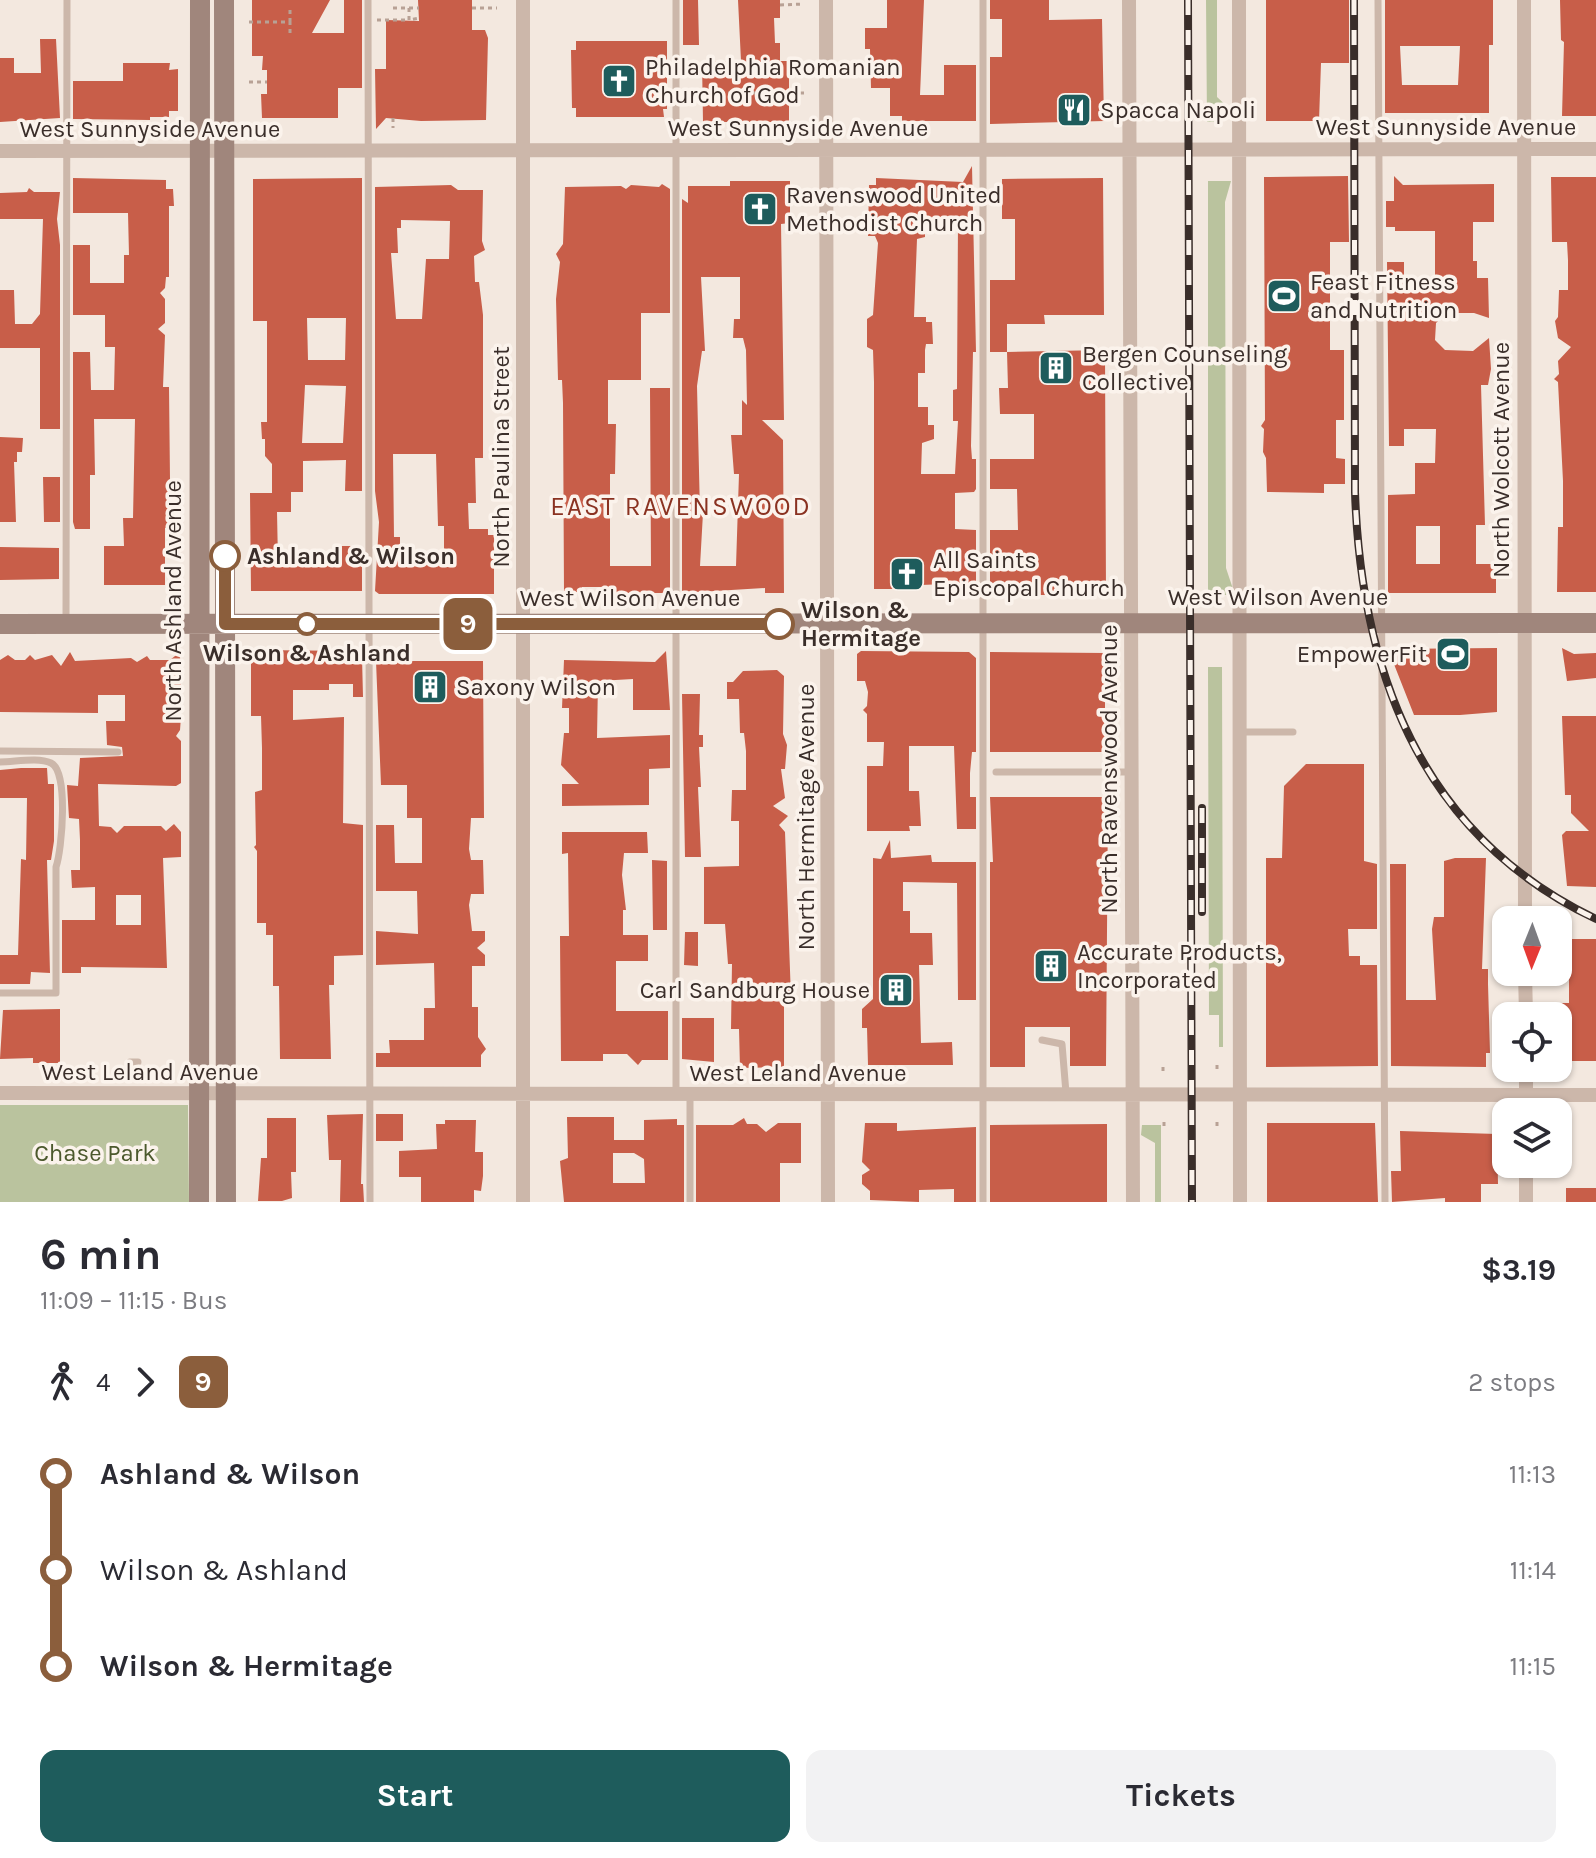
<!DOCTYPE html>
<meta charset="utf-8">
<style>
:root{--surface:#fff;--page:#f2f2f3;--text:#2b2b33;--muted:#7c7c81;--accent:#1e5c5c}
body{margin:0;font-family:Karla,sans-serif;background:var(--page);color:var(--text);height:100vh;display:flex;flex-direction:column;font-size:30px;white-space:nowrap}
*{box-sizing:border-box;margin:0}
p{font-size:26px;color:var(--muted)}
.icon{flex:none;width:44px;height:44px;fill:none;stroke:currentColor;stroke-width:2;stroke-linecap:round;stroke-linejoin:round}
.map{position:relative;height:1202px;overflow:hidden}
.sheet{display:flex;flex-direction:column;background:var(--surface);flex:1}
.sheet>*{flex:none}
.badge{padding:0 16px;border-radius:12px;font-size:28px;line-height:52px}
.needle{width:52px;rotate:181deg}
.fabs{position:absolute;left:1492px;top:906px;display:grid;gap:16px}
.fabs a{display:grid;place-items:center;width:80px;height:80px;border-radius:16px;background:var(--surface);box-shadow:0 2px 6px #0004;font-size:40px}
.map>.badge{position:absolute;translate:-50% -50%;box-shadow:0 0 0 4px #fff}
.legs{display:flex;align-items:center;gap:12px;height:88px;padding:0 40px;font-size:26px}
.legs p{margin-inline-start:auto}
.summary{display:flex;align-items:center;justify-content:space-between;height:136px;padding:0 40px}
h1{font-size:44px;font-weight:700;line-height:60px}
.cta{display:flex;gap:16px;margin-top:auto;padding:16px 40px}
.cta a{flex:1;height:92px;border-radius:16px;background:var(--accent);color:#fff;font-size:32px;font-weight:700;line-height:92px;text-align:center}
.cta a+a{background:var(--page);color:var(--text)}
ul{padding:0 40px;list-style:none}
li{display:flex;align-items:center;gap:28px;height:96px;font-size:30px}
li i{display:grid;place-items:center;width:12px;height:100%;margin:0 10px;background:currentColor}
li i::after{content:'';width:20px;height:20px;margin:-10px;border:6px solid;border-radius:50%;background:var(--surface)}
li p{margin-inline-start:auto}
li:first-child i{background:linear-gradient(#0000 50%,currentColor 0)}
li:last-child i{background:linear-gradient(currentColor 50%,#0000 0)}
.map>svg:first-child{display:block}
.green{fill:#bac39e}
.building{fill:#c85e49;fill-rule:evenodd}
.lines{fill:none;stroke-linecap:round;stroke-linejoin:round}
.path{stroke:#b8a195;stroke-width:3;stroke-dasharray:4 4;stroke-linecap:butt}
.lane{stroke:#ccb7aa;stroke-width:7}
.street{stroke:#ccb7aa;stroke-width:14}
.secondary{stroke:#a0867c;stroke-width:20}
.rail-casing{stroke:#3a2e2a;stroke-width:8}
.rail{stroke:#fbf3ec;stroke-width:5;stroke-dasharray:15;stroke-linecap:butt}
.line-1-casing{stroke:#fff;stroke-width:18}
.line-1{stroke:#8b5e3c;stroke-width:12}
.stop-1-dot{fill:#fff;stroke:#8b5e3c;stroke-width:4}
.labels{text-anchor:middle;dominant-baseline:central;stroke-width:7;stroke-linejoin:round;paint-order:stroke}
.poi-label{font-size:24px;fill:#3a2e2a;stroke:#fbf3ec;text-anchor:start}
.street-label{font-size:24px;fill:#3a2e2a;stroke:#fbf3ec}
.stop-label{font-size:24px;font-weight:bold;fill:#3a2e2a;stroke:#fbf3ec;text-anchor:start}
.park-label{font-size:24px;fill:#4c592d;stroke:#fbf3ec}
.neighbourhood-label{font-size:26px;letter-spacing:2px;fill:#8a3221;stroke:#fbf3ec}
</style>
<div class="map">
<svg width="1596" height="1202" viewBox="0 0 1596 1202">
<rect width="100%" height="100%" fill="#f3e8df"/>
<path class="green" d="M1206,0H1217V97L1231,110V116L1221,122H1207Z
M1208,181H1231L1225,202L1226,568L1235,595H1208Z
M1208,667H1222L1223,1047H1219V1015H1209Z
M0,1105H188L189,1202H0Z
M1142,1125H1161V1202H1155V1143L1141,1135Z"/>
<path class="building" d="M252,0H330L312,33H344V0H362V88H338V118H262L261,94H267V70H262L263,56H252Z
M418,0H472V30H485L488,38L486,120L421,121L386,118L376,129L375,69H386V20L419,21Z
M683,0H698L699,45H683Z
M738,0H780V18H774L775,43H780V61H789V122H703L702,61H741Z
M887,0H924L920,95H944V65H976V121H902V116H890V88H871L870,49H865V28H887Z
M990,0H1049V20L1102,19L1104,121L990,124V57H1002V19H990Z
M1266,0H1349V63H1321L1319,121H1266Z
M1385,0H1493V45H1489V113H1385ZM1400,46H1460L1458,85H1402Z
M1560,0H1596V116H1562L1564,42L1561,40Z
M40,39H56L60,118L0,122V58H14V73H41Z
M576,41H667V109H663L664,117H576V108H572L571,50H576Z
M123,63H170L169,70L178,69V111H169V117H150V120L73,119V81H123Z
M972,166L976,352H973L971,446L972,459H976V489L974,492L955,493V529L976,530V593H946V584L921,585V589H874V382L873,350L867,347V319L873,315L878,243L875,236H868L869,185H876V178L963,182ZM925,222H958L957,389L953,390V421H958L955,474H921L922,443L934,439V425H928V407H918V373H925V350L926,344H933L932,322H926V317H914L917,239L925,237Z
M1348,176L1349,242H1330V350H1344V420H1336V458L1345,459V484H1324V493L1267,492L1266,458L1263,452L1264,429L1261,426L1265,420L1264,177Z
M1394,176L1403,185L1494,184V222H1473V261H1477V278H1488L1489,318L1474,313H1446L1436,323L1435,340L1445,350L1473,351L1489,338L1491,369L1488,385H1481L1485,525H1476V564H1496V593H1388V495L1415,494V463H1435L1436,429H1404V446H1389L1387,262H1404V280H1435V231H1395V227H1386V201H1394ZM1416,526H1440V564H1416Z
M1551,177H1596V592H1557L1558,527H1563V481L1558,382L1554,379L1559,374L1558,361L1571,347L1558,338L1555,321L1558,317L1559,290H1568V260L1567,242H1552Z
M73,178L166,180V189H173L174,206H169V277H166L165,288L160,293L165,299V323L158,329L165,335L163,387H169L170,480L169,528H165V585H104V546H124L123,518H133L135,419H94L95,475H90V529H75L73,522V352H90L91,390H114L115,347H105V315H73V245H90V283H124V255H129L128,213H73Z
M362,178V491H345L346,460L303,461V492H291V512H277L278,562H336V546H362V591H251L250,493H272V464L265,456V439H262L261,422H267V321H253V179ZM307,318H346L345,360H308ZM305,385L346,386L343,443H302Z
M1103,178L1104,315H1044L1045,324H1007V352H990V280H1015V219H1002V179Z
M730,181H790V223L781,224L784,420H762L783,440L784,593H765V588L682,593V199L688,203V186H730ZM701,277H740V319H734L733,338H743L746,350L747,405L742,400V435H731L734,474H739L736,566H700L703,513H700L697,386L702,351H705Z
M662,184L670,189V313H641V380H608V424H616L615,474H610V566H651L650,388H670V593H613V587H582V592H564L563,403L562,380H558L556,299L560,262L556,254L563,244L565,187L621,186L626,189L631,185L659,187Z
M451,185L458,190H483L482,241L485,250L474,256L475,282H479L483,315V458H475L476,503H468L469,529H488V535H494V594H379L375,591L379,522L375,491V187ZM401,220L450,221L449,259H426L422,319H396L391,253H398L397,228H401ZM393,454H436L438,526H444V564L408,563L407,559H400V537H394Z
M29,188L34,192H60L57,219L60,245V429H40V348H0V290H14L15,324H32L40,314L43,219H0V193L27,192Z
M1105,350L1106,595H990V530H1018L1017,489H990V459H1034V414H1000L999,388H1008L1007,352Z
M0,437L23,438L22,452H17V462H14L16,522H0Z
M43,477H60V522H44Z
M0,547L59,548V579L0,580Z
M1497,648V712L1460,715H1414L1388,649Z
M1562,648L1574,654L1596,653V678L1567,681Z
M251,650L358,651V657H362L363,697H353V684H329V690H293V720L344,717L343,823L363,825V955L334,956V985H329L331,1059H280L279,986H273V935H266V923H257V851L254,847L256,845L255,792L262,790V748L261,716H251Z
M666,651L670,710H633V679L598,681L597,738L670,735V768L649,769V805L562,806V784H579L561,765L564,733H569V708H562L564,660L655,662Z
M861,651L969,652L976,658V752H972L970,773V797H976V829H957L954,746H909V791H919L921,826H909L910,831H867V766H883L884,742H867V714L863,710L867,706L868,692L865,681H857V654Z
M70,652L75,661L131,658L137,662L147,656L150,660H170L180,652L181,706L175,711L181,717L180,730L176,736L181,741V783L176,786L98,784L99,826L111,827L117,833L124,826H161L166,831L174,824L181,832V857L163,858L167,968L81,967V973H62V920H95V887L72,888L71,870H80V840L79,819L69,818L67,785L78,786L80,758L123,756L122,747L107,745L106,721H125V695H98V713L0,712V660L8,655L15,660H25L30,655L35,660L52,655L61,666ZM116,895H141V925H116Z
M990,652L1105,653V752H990Z
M376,661H483L484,818H471L469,849L471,860H483L484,894H471L469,905L472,931H485V941L477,948L485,955V966H472V1007H478V1037L486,1049L481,1055V1067H376V1053H390L389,1040H424V1008H435L434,963L376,965V931L418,934L417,891H376V825H394L395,863H422V818H407V785H381Z
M777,670L784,676L783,734L787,745L785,769H781L785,798L773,806L788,816L779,825L785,832L791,998H784V1067L740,1068L739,1029H731L732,964H728L725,924H704V867L739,866V821H731L732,790H746V751L744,733H740L739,699H727V682H733L743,671Z
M682,694H700L699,735H703V747H699L701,787H698L701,857H685Z
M1562,716H1596V887L1567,886L1562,835L1566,831H1589L1571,813V795H1565Z
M1306,764H1364V861L1377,864V929H1348L1349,956H1360V965H1377L1378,1066L1266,1067V858H1282L1284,786Z
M21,768H47L48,784H54V841L51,860H47L50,973L31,972L30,984H0V955H18L21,859L26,860L27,798H0V770Z
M990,797H1108L1106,1066H1070V1027H1025V1067H990V862H993Z
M562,832H647L648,853H624L622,875L626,910H623V935H648V961H616V1011H668V1060H642L638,1065L627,1054H603V1061H561L560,936H569L568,853L562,854Z
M890,840L891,858L931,855L932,862H976V1000H958L957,883L903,882V911H910V933H932L933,965H919L921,1043L952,1042L953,1065H868L867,1028H862V1009L873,999V858L881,859Z
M1455,858H1486L1482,969H1488V984L1490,1053H1486V1067L1391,1066L1390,864H1406V1000H1436L1432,929L1434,917H1444V861Z
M652,860L667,861V930H653Z
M685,932H698V966L684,965Z
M1569,939H1596V1061H1564L1560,1003H1569Z
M60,1009V1063H33V1058L0,1059L3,1010Z
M682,1018H714V1062L682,1059Z
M363,1114L361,1184H363L364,1202H340L341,1160H329L327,1115Z
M376,1114H403V1141H376Z
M567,1117H614V1140H644V1120L677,1119V1125H684V1202H564L560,1161L568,1158ZM613,1153H634L644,1159L645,1183H613Z
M267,1118H296V1172H291L292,1198L282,1201H258L261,1158H267Z
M744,1118L747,1124H757L766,1132L778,1123H801V1163H780V1202H696V1125H733Z
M445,1120H476L475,1152H483V1176L481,1191L474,1190V1202H421V1177H399V1151L437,1149L436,1124H445Z
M865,1123H897V1131L976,1127V1202H954V1189L919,1190V1202L870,1200V1191L862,1184V1175L870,1170L862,1162Z
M1267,1123H1375L1378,1202H1267Z
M1107,1124V1202H990V1125Z
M1400,1131L1497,1134L1498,1184H1481V1202H1445V1198L1392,1202L1391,1171H1401Z
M1566,1188H1596V1202H1566Z"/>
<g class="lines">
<path class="path" d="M780,5L804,4
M393,8H419
M409,8V20L420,18
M472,8H497
M377,20H409
M249,22H290V33
M290,22V8
M249,82H267
M688,93H804
M393,118V128
M1217,1065V1070
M1163,1071V1065
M1164,1122V1128
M1217,1122V1128"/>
<path class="lane" d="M368,0L370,1202
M1378,0L1385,1202
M66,621L67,0
M1239,732H1293
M0,751L118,752
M0,762C15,762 38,757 51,763C69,771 62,850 56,867V993H0
M996,772H1131
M1042,1040L1062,1044L1066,1093
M130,1062H138
M676,1094V0
M690,1202V1095
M983,1202V0"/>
<path class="street" d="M826,0L828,1202
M1129,0L1133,1202
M1239,0L1240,1202
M1524,0L1525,920
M0,151L1596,149
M1525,972L1526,1016
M1526,1068V1112
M0,1093L1596,1095
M523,1202V0
M1526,1202V1164"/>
<path class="secondary" d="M224,0L226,1202
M0,624L1596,623
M199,1202L200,0"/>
<g class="rail-casing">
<path id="rail" d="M1188,0L1192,1202
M1354,0L1355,492C1361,674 1422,836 1596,919
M1202,808V912"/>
</g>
<use href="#rail" class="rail"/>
</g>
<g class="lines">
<g class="line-1-casing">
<path id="line-1" d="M225,556V624H779"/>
</g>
<use href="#line-1" class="line-1"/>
</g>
<defs>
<g id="church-square" transform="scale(1.8)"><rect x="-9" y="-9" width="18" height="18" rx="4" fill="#1e5c5c" stroke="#fbf3ec"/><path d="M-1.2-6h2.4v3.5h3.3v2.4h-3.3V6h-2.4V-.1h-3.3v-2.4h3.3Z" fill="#fff"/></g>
<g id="restaurant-square" transform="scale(1.8)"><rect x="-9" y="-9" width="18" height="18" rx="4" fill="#1e5c5c" stroke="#fbf3ec"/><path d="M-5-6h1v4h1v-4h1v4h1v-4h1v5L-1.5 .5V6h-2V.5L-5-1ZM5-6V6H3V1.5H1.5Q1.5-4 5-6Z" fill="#fff"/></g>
<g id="stadium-square" transform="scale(1.8)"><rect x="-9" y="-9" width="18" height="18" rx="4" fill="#1e5c5c" stroke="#fbf3ec"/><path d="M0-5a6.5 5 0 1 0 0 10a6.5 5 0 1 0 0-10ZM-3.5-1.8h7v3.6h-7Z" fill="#fff"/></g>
<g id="building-square" transform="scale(1.8)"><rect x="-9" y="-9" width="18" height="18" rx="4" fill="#1e5c5c" stroke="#fbf3ec"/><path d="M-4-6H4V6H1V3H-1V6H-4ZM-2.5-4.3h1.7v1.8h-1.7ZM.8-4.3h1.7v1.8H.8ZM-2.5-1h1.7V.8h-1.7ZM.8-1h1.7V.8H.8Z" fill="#fff"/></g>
</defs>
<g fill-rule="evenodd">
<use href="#church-square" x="619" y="81"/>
<use href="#restaurant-square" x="1074" y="110"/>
<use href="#church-square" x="760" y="209"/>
<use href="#stadium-square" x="1284" y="296"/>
<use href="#building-square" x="1056" y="368"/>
<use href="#church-square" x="907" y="574"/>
<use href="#stadium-square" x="1453" y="654"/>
<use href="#building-square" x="430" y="687"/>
<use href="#building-square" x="1051" y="966"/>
<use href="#building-square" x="896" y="990"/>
</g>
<g class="stop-1-dot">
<circle cx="225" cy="556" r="14"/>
<circle cx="307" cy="624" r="10"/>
<circle cx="779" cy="624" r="14"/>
</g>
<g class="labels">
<g class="poi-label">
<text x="645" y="67">Philadelphia Romanian<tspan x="645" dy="28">Church of God</tspan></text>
<text x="1100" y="110">Spacca Napoli</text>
<text x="786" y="195">Ravenswood United<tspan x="786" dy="28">Methodist Church</tspan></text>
<text x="1310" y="282">Feast Fitness<tspan x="1310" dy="28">and Nutrition</tspan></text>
<text x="1082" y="354">Bergen Counseling<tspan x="1082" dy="28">Collective</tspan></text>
<text x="933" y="560">All Saints<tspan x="933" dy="28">Episcopal Church</tspan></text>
<text x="1427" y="654" text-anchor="end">EmpowerFit</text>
<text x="456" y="687">Saxony Wilson</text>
<text x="1077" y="952">Accurate Products,<tspan x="1077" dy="28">Incorporated</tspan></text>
<text x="870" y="990" text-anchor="end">Carl Sandburg House</text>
</g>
<g class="street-label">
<text x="1446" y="127">West Sunnyside Avenue</text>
<text x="798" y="128">West Sunnyside Avenue</text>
<text x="150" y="129">West Sunnyside Avenue</text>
<text transform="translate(501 457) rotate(-90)">North Paulina Street</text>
<text transform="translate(1501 460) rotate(-90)">North Wolcott Avenue</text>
<text x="1278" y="597">West Wilson Avenue</text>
<text x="630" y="598">West Wilson Avenue</text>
<text transform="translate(173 601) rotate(-90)">North Ashland Avenue</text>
<text transform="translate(1109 769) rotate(-90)">North Ravenswood Avenue</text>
<text transform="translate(806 817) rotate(-90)">North Hermitage Avenue</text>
<text x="150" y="1072">West Leland Avenue</text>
<text x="798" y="1073">West Leland Avenue</text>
</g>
<g class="stop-label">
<text x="247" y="556">Ashland &amp; Wilson</text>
<text x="801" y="610">Wilson &amp;<tspan x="801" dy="28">Hermitage</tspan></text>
<text x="307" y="653" text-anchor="middle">Wilson &amp; Ashland</text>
</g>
<g class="park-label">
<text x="95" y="1153">Chase Park</text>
</g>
<g class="neighbourhood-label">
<text x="681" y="506">EAST RAVENSWOOD</text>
</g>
</g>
</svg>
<div class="fabs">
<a><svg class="needle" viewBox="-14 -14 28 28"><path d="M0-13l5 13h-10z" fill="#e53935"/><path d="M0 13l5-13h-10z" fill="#7c7c81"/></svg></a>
<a><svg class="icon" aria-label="locate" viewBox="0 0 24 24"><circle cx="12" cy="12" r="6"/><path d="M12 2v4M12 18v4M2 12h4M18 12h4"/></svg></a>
<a><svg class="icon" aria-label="layers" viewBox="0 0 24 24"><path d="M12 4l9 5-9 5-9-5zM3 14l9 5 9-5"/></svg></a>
</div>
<b class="badge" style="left:468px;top:624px;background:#8b5e3c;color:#fff">9</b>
</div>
<section class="sheet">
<div class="summary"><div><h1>6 min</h1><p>11:09 – 11:15 · Bus</p></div><b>$3.19</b></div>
<div class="legs"><svg class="icon" aria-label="walk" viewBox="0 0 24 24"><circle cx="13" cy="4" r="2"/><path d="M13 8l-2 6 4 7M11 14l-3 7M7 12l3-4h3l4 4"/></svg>4<svg class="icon" aria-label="forward" viewBox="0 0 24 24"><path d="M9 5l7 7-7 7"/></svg><b class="badge" style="background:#8b5e3c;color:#fff">9</b><p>2 stops</p></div>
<ul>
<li><i style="color:#8b5e3c"></i><b>Ashland &amp; Wilson</b><p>11:13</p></li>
<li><i style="color:#8b5e3c"></i><span>Wilson &amp; Ashland</span><p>11:14</p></li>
<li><i style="color:#8b5e3c"></i><b>Wilson &amp; Hermitage</b><p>11:15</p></li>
</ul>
<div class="cta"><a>Start</a><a>Tickets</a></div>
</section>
